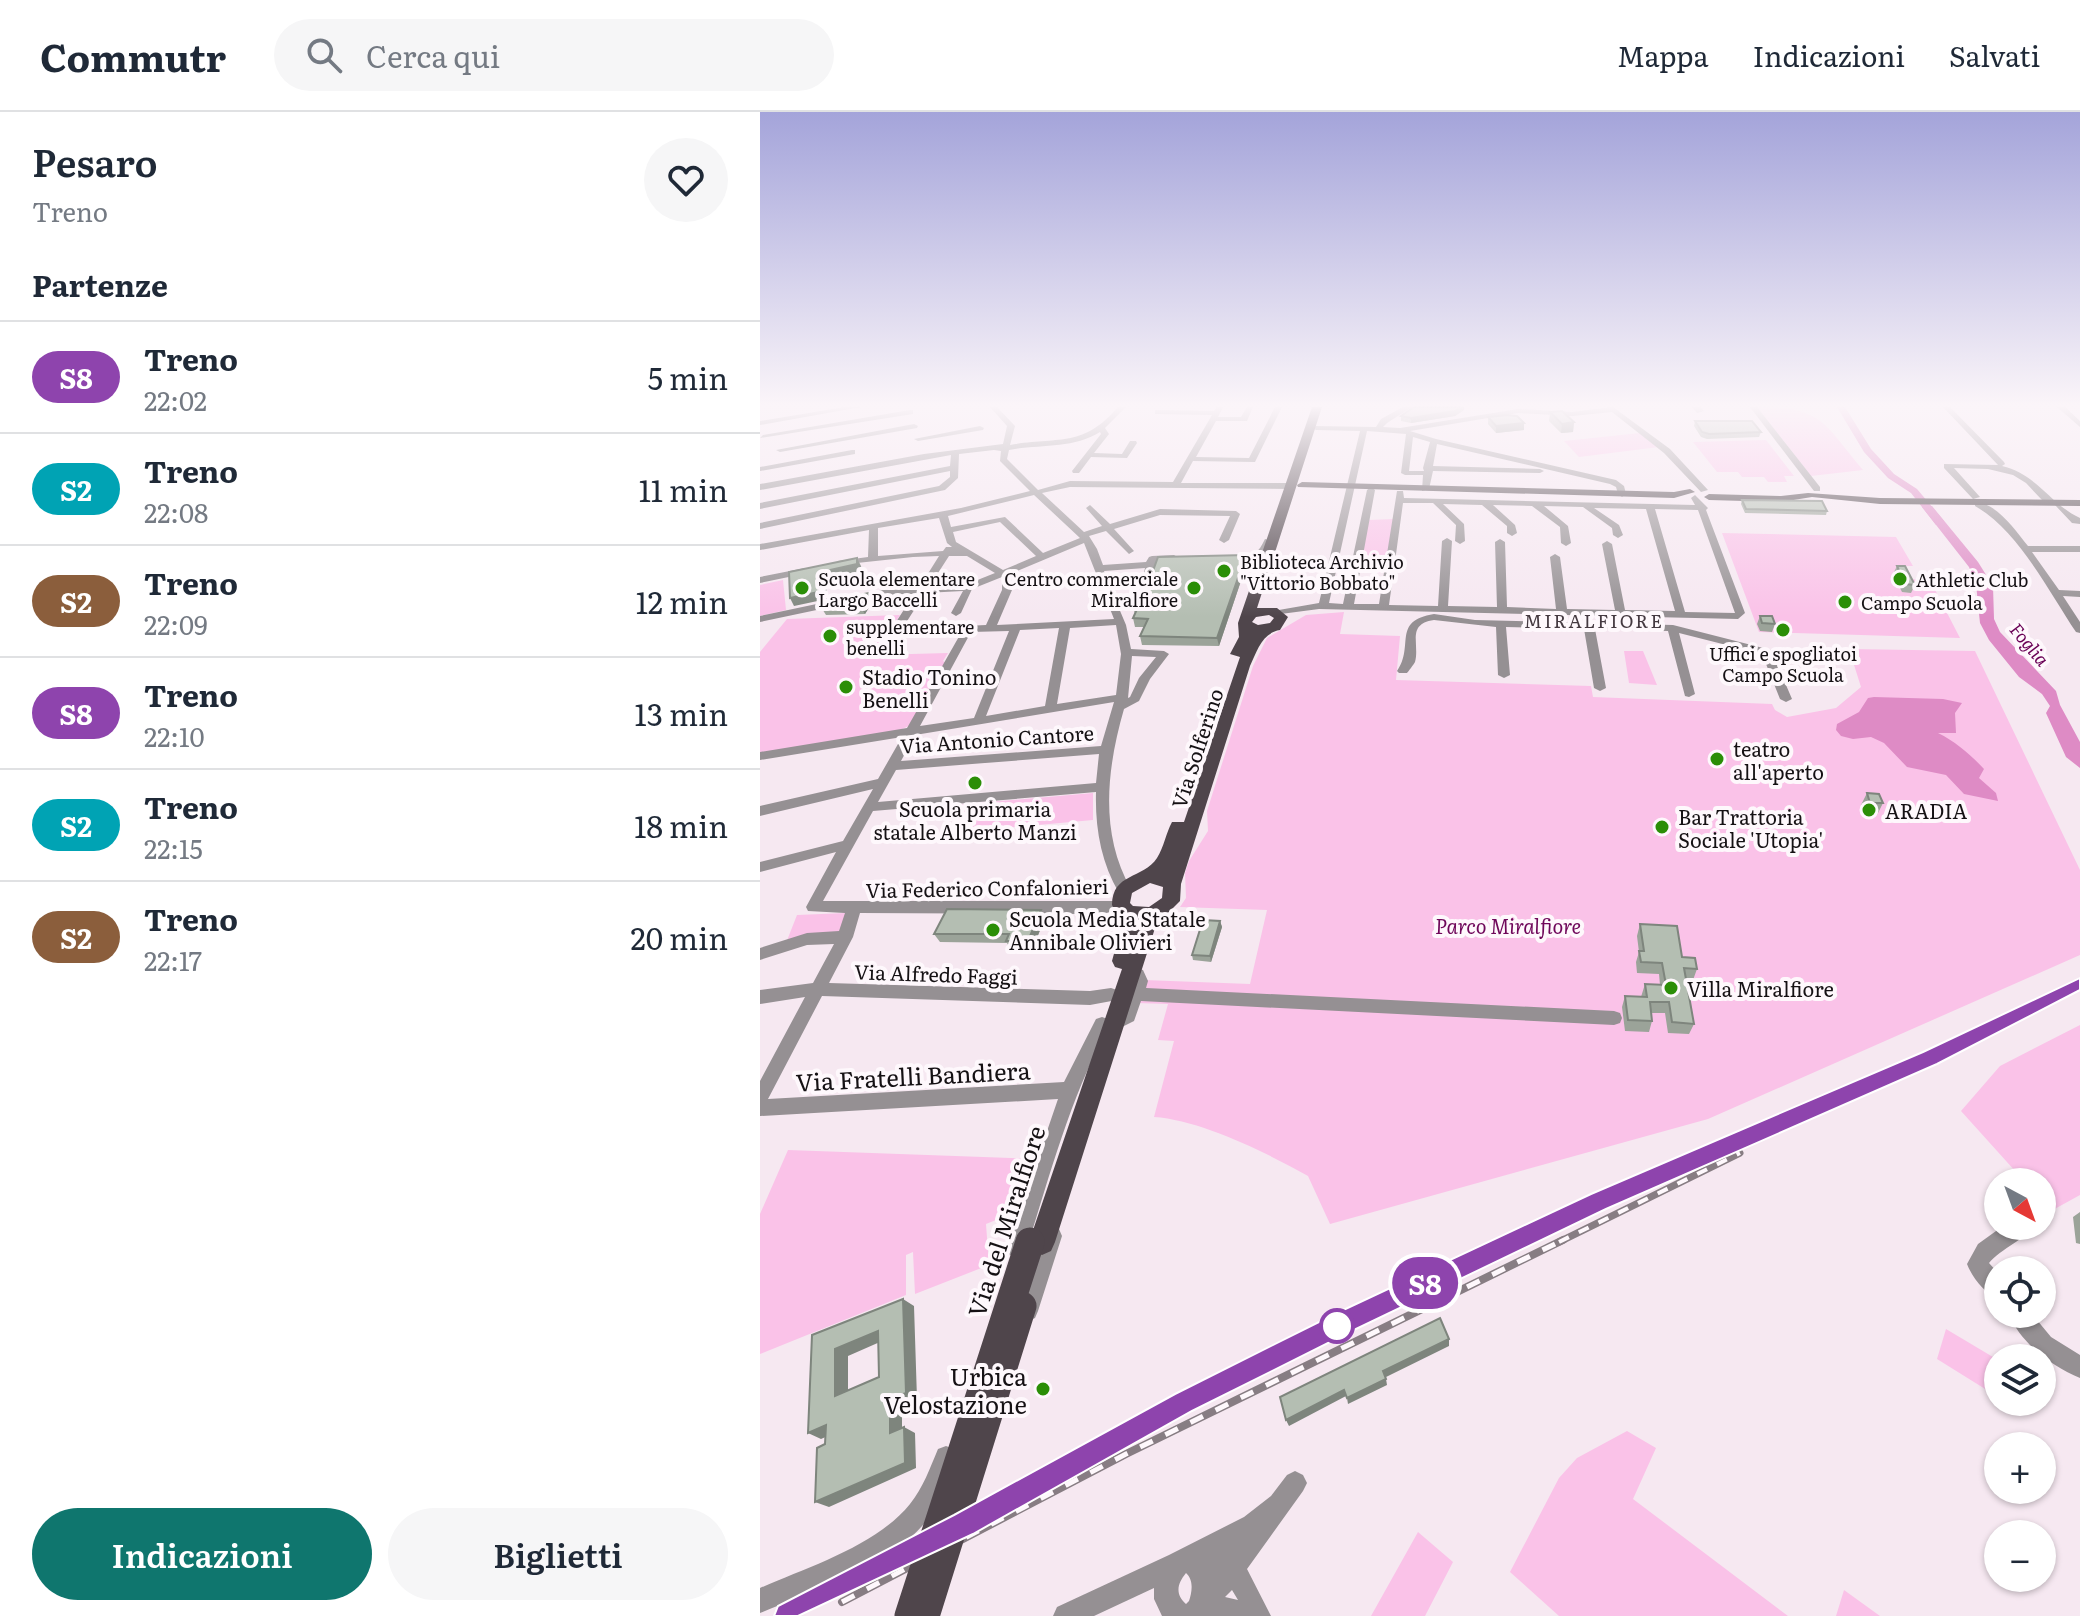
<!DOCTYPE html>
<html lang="it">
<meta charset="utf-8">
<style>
:root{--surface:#fff;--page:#f6f6f7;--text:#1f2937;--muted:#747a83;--line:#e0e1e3;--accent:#0f766e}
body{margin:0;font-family:Literata,serif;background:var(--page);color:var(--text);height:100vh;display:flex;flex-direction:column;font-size:30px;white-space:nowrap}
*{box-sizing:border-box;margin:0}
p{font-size:26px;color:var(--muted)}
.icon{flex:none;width:44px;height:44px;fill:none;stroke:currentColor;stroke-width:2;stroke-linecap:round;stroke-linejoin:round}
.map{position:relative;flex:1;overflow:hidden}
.details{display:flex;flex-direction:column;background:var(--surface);width:760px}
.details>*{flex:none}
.badge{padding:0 16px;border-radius:26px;font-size:28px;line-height:52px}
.needle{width:52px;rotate:139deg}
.fabs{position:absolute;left:1224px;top:1056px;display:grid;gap:16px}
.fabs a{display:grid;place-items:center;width:72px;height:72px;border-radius:50%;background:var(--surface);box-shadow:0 2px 6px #0004;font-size:40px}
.map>.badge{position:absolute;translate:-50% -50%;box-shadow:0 0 0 4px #fff}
h2{padding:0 32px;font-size:30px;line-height:72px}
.round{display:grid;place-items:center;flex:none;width:84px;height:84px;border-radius:42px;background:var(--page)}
.overview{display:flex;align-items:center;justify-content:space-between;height:136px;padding:0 32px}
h1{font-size:38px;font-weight:600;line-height:60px}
.cta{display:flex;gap:16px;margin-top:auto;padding:16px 32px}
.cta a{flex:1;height:92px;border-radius:48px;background:var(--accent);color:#fff;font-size:32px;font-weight:600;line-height:92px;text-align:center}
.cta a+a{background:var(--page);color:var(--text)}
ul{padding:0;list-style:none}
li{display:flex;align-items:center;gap:24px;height:112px;padding:0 32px;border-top:2px solid var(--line)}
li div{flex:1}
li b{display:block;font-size:30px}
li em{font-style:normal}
li .badge{min-width:88px;font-weight:700;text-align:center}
header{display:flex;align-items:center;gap:48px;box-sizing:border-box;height:112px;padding:0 40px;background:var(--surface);border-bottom:2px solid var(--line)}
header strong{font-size:38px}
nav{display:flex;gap:44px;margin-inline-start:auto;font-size:28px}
.search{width:560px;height:72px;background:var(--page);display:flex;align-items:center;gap:20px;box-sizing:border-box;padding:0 28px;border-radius:44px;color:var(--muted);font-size:30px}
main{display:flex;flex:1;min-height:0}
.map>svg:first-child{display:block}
.green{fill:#fac2e8}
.water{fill:#de8bc5}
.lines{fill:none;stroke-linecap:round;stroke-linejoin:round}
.river{fill:#de8bc5;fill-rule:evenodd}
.minor{fill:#959093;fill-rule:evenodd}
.major{fill:#4f454b;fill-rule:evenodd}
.rail-far1-casing{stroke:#877d83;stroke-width:7}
.rail-casing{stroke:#877d83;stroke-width:8}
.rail-far1{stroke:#fef8fc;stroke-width:4;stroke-dasharray:11;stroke-linecap:butt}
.rail{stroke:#fef8fc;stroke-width:5;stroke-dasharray:14;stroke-linecap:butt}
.major-bridge{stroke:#4f454b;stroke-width:29}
.wall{fill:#9ba399}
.shaded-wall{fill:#7e857d}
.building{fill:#b4beb2;stroke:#7e857d;stroke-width:2;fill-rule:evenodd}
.line{fill:#8e44ad;stroke:#fff;stroke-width:2}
.poi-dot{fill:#2b8e07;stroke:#fef8fc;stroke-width:3}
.stop-dot{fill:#fff;stroke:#8e44ad;stroke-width:4}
.labels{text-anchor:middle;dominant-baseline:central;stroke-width:8;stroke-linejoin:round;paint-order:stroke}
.far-poi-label{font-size:18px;fill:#151114;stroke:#fef8fc;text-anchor:start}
.far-neighbourhood-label{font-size:18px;letter-spacing:2px;fill:#453a41;stroke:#fef8fc}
.far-water-label{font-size:18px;font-style:italic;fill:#690055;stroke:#fef8fc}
.poi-label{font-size:20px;fill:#151114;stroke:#fef8fc;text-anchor:start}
.street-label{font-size:20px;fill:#151114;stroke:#fef8fc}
.park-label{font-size:20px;font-style:italic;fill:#6f075a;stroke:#fef8fc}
.near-street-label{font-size:24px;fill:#151114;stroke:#fef8fc}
.near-poi-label{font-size:24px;fill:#151114;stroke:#fef8fc;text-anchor:end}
</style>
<header>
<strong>Commutr</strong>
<div class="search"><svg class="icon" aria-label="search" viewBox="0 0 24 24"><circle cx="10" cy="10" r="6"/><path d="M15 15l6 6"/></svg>Cerca qui</div>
<nav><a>Mappa</a><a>Indicazioni</a><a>Salvati</a></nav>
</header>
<main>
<section class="details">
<div class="overview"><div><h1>Pesaro</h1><p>Treno</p></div><a class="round"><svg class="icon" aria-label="heart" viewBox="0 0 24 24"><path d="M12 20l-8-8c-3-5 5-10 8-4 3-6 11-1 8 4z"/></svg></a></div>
<h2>Partenze</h2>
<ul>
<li><span class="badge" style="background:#8e44ad;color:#fff">S8</span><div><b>Treno</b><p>22:02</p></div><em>5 min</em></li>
<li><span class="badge" style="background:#00a3b4;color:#fff">S2</span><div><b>Treno</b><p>22:08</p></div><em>11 min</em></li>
<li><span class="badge" style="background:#8b5e3c;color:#fff">S2</span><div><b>Treno</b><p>22:09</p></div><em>12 min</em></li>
<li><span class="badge" style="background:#8e44ad;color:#fff">S8</span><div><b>Treno</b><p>22:10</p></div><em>13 min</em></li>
<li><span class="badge" style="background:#00a3b4;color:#fff">S2</span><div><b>Treno</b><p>22:15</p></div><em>18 min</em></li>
<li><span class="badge" style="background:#8b5e3c;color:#fff">S2</span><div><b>Treno</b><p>22:17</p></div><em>20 min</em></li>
</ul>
<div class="cta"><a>Indicazioni</a><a>Biglietti</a></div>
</section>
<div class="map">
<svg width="1320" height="1504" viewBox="0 0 1320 1504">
<rect width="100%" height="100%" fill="#f6e8f1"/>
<path class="green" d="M997,295C1064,295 1063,311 1103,358L1051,364Z
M880,321L899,335L819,345L804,329Z
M1006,328L1034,364H1024L1027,370H1008L1004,365H982L978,360H957L933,330Z
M634,407L625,461L598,460L608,408Z
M962,421L1136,425L1153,454H1144L1150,467L1170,468L1200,526L999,520Z
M23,468L26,498L0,504V473Z
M584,500L580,522L640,524L636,568L831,574L833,585L1012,592L1015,598L1027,605L1076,596L1101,575L1089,537L1215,539L1320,758V843L948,1007L570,1112L548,1064C507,1041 441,1008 394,1005L414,929L398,928L408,892L376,891L384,868L490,872L507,798L420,795L426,786L425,761L429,749L448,719L447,699L493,554L507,526L546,503Z
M140,503L115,543L188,541L183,549L186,551L151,613L140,618L0,641V540L27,507Z
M864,539H883L897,573L869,571Z
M333,681V708L202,720L183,694Z
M86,801L81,823L26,831L37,803Z
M1320,913V1083L1291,1099L1282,1089V1070H1265L1201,999L1240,954Z
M28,1038L281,1047L264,1097L226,1112L229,1153L155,1182L153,1140L146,1143V1183L0,1242V1102Z
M1186,1217L1238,1248V1285L1177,1247Z
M867,1319L896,1336L873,1387L1028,1504H799L750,1460L799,1366L817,1346Z
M658,1420L693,1450L665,1504H611Z
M1084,1478L1120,1504H1076Z"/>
<path class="water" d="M1172,394L1218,450L1233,474L1234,507L1240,520L1296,579L1300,593L1320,630V656L1306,645L1286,601L1290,594L1282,582L1259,565L1229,528L1220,511L1216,472L1209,455L1162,395Z
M1114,585L1183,587L1202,591L1195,601L1196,621H1178C1196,630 1211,643 1224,657L1219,666L1236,681L1238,689L1204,682L1186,663L1147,655L1124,631L1111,625L1093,627L1081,624L1076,618L1077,612L1099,600L1108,586Z"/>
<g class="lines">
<path class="river" d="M1077,295H1085L1111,337L1134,362L1157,377L1184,409V413H1176L1151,381L1128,366L1104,340Z"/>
<path class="minor" d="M85,295H101L0,313V309Z
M230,295H237L255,314L250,333C298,324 322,337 358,295H366L345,316L349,322L334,341L362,342L370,329H376L377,331L367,346L331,345L319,361H313L312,359L341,322L340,320C313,337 280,332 249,338L247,347L278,378L310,369L413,370L452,303L395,302V298H398L454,299L457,295H463L458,305H481L487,295H493L487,309H456L436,345L489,346L515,295H522L495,350L433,349L421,371H530L534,374L530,377L310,375L282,381L324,420L342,414L326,396L330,393L350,412L400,397L476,399L480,402L469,428L464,431L459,428L470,404L400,403L354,417L374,439L369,442L346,419L329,424L337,437L343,453L386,450L389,445L392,444L414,443L419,446L414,449L396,450L389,474L350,475L366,513L371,537L404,539L409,542L390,567L379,589L364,597C347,656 339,721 371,777L369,781H359C341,750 335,716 336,680L113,699L63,789H366L368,793L366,797L341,802L100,801L93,825L69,871L330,879L351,876L357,878L359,883L357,888L330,893L62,884L8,987L304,970L336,907L342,905L348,907L361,900L372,869L364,864L362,860L364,856L370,854L383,858L388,869L386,876L854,899L860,901L862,906L860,911L854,913L381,889L374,909L352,920L347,918C310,987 290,1062 267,1136L264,1143L257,1146L250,1143L247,1136L298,987L0,1004V969L45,885L0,892V878L53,871L74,832L47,833L0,848V836L47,821L79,819L85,801L48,799L46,795L76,740L0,760V750L83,729L113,677L0,704V694L118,667L142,625L0,648V640L147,616L201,521L130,523L129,521L154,482L123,484L0,510V504L123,478L159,476L179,444L153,445L78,453V449L108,445L109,418L0,438V432L201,396L270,379L240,349L241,339L234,338L199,342L198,366L185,378L0,417V411L179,374L190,365V359L0,397V391L190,354L191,343L0,378V372L164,342L243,332L247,314ZM274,383L320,426L283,441L245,405L191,415L188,404ZM179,406L187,431L192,435H186L183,439L118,444V416ZM240,410L276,444L243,458L196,430L193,420ZM324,431L354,507L237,513L252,478L250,462ZM189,444H207L235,461L205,473L169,475ZM385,456L382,469H348L344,459ZM242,465V478L226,513L142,517L165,481L203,479L191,501L196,504L201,501L212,477ZM356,513L361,542L356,583L297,592L310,516ZM299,516L285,594L226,604L260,518ZM249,519L214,606L160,614L211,520ZM372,544L396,545L379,566L370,585L368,586ZM354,590L341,634L141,649L155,623ZM339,642L336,671L118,690L136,658Z
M643,295H652L627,311L623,315L640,316L758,297L812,300L853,295L910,337L948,378L941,380L904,341L852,300L812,304L758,301L650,319L676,327L856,368L864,374L866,382L862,385L858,382L856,375L850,372L677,332L673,354L780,357L784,359L780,361L673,359L669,377L662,379L663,363H645L641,361L646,322L607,319L569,491L583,492L607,378L611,375L615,378L594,492H619L637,379H643L644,386L935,393L931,386L935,383L948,396L946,398L985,501L978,507L559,497L513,503V499L559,491L600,319L556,318L552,316L556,314L616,315L621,307ZM653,325L670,330L663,356L664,359H649ZM643,391H673L696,413L695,429L700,432L705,429L704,412L683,392L722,393L747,414V421L752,424L757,421L755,413L733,393L772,394L800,415L801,431L806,434L811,431L808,414L784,394L823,395L852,416L853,423L858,426L863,423L859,413L834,396L886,397L915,499L865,498L852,432L847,429L842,432L855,498L807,497L800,445L795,442L790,445L796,497L747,495L745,430L740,427L735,430L737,495L688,494L692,429L687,426L682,429L678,494L629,493ZM895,397L938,398L975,501L925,500Z
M932,295H940L944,299L937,301Z
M990,295H997L1060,375V379H1054Z
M1183,295H1190L1244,350L1245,352L1242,354C1277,362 1291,393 1320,406V412L1312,411L1295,393L1282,388L1266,371L1253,363L1228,357L1194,356L1220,385L1213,387L1184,356V352L1238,353Z
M1297,295H1305L1320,309V315Z
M150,298H153V302L0,326L3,323Z
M154,312L158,314L157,316L20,340L16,338Z
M220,314L224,316L223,318L158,329L154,327Z
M92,338H95V342L0,359V355Z
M1215,390C1237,391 1255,418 1268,434H1320V440H1272L1299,478L1320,479V485L1303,484L1320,510V521L1316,520C1289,480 1258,418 1215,394Z
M505,427L513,429C512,430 509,441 508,442C500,453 472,451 462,446C484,437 492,455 505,427Z
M45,456L50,459L48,461L0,471V465Z
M674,502L715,508L913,513L1011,538L1032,587L1026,590L1020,587L1002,542L919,521L935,582L929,585L925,584L908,519L835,517L846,576L840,579L834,576L824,517L746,515L750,563L744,566L738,563L736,515L674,508C646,512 660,532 655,550C654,552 648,560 647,561H639L637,559C655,534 631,509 674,502Z
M292,1114L299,1117L302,1124L278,1199L275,1206L268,1209L261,1206L258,1199L282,1124L285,1117Z
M1243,1114H1273C1268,1126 1240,1137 1229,1151L1238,1161V1187C1225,1182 1212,1165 1207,1152L1218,1132Z
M1249,1202H1272L1291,1225L1320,1243V1266C1292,1254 1260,1231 1249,1202Z
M186,1334L194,1337L197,1345C190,1366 182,1389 168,1407C133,1453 52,1480 0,1501V1476C48,1455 116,1434 150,1392C163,1376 170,1356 178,1337Z
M535,1359L543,1363L547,1371L543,1379L487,1457L511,1504H402L394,1487V1476L334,1504H293L297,1495L409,1443L484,1405L511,1384L527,1363ZM426,1461C434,1468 432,1480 429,1489L426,1492C415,1482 417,1472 426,1461ZM472,1478L478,1488L465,1485Z"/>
<path class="major" d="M552,295H562L497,496H517L528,505L520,518C502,521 497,539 490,554L421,772L420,789L396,813L295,1130L291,1139L282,1143L273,1139L269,1130L362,857L355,855L352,849C358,828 363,812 352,793C352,761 383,767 397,746C404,735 406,721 412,710H424L480,545L470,542L479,525L478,511ZM509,503L514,506L510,511L498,513L492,510L496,505ZM390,771L403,775L402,786L389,795L373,794L370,791L372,781Z
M542,370L914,380L930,377L935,380L914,386L538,375L537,373Z
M1048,381L1120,386L1320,388V394L1120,392L1052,385L1021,390L949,388L944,385L949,382L1021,384Z"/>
<g class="rail-far1-casing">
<path id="rail-far1" d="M753,1130L1170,946L1320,873
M799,1130L980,1041"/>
</g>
<g class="rail-casing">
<path id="rail" d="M82,1490L366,1342L803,1128
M28,1504C161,1434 291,1360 424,1290C534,1233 646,1180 757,1128"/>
</g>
<use href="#rail-far1" class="rail-far1"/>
<use href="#rail" class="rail"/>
<path class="major-bridge" d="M149,1504L270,1130
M165,1504L262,1194"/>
</g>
<path class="wall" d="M704,298L695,304L651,311L641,309V304Z
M790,300L814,310L813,320L801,321L789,309Z
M728,305L764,311V318L736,321L728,312Z
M935,309L1001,320L999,325L947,327L941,325L934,314Z
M982,388L1067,399L1066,403L985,401L981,392Z
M487,451L459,534L382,533L380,524L384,515H375L373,506L375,502L373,495Z
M1137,454L1155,473L1151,481L1142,480L1133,462Z
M113,489L105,502L66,503L61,495Z
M1000,504L1015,512L1012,520L1000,519L997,512Z
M1107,681L1123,691L1117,703L1105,702L1101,693Z
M281,798L285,806L272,838H251L247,831L180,830L174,822Z
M460,809L462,815L451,850L433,848L432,843Z
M880,812L937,857L933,868H926L934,912L929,922L908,921L905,901H891L892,909L889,920L865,919L862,895L865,884L881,885L885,872L900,873L899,862L877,861L876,850L879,840L877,824Z
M1320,1100V1132L1316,1131L1313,1105Z"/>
<path class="shaded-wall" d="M701,295H704V298L695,304L651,311V306Z
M814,310L813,320L801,321L802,312Z
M764,311V318L736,321V314Z
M486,443L487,451L459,534L457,526Z
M97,446L101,454L102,460L66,468L67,487L34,494L30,486L61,460Z
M109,481L113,489L105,502L100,494Z
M281,798L285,806L272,838L268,829Z
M460,809L462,815L451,850L450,844Z
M143,1187L154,1194L157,1287L142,1293V1326L130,1321V1287Z
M118,1219L129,1226L88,1244V1290L75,1284V1237Z
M689,1227V1234L624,1266L623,1259Z
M626,1267L627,1273L588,1292L587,1286Z
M584,1278L586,1284L529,1314L526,1308Z
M66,1313L79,1319L61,1327L48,1321Z
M144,1315L155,1321L156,1356L69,1395L55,1390Z"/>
<path class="building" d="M654,295H701L695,299L651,306L641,304Z
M802,299L814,310L802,312L790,300Z
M747,303L757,304L764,311L736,314L728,305Z
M935,309H992L1001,320L949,322L942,320Z
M982,388L1062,389L1067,399L986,397Z
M486,443L457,526L380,524L388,507L373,506L378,495H373L390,467L398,445Z
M97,446V452L61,460L63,479L30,486L29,460Z
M1137,454H1145L1155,473L1145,472Z
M109,481L100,494L61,495L65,490Z
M1000,504H1012L1015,512L1002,511Z
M1107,681L1119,682L1123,691H1110Z
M187,797L281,798L268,829H246L249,822H174Z
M443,808L460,809L450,844L432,843Z
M880,812L917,814L922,845L935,846L937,857L924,856L934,912L912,910L909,890H890L892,909L868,908L865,884L887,885L885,872L906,873L902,851L881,850L879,839H884Z
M143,1187L146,1281L130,1287V1321L144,1315L145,1351L55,1390L57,1336L65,1332L66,1313L48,1321L52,1223ZM118,1219L119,1265L75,1284V1237Z
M680,1206L689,1227L623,1259L626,1267L587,1286L584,1278L526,1308L520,1285Z"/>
<linearGradient id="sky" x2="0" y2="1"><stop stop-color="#a4a4da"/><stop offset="0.58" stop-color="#fbf5f9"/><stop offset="1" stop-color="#fbf5f9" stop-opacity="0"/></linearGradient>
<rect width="1320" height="505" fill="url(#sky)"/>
<path class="line" d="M1320,866V878L1177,952L846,1097L596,1217L432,1299L213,1422L38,1504H14L18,1494L194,1403L415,1282L579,1200L831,1082L1163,940Z"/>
<g class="poi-dot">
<circle cx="464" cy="459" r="8"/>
<circle cx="1140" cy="467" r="8"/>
<circle cx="42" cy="476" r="8"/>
<circle cx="434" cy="476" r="8"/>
<circle cx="1085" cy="490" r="8"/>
<circle cx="1023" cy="518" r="8"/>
<circle cx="70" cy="524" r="8"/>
<circle cx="86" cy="575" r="8"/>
<circle cx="957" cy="647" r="8"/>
<circle cx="215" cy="671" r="8"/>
<circle cx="1109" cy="698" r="8"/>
<circle cx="902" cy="715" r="8"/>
<circle cx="233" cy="818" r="8"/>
<circle cx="911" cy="876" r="8"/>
<circle cx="283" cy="1277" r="8"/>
</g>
<circle class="stop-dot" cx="577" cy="1214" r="16"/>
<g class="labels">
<g class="far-poi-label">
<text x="480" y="449">Biblioteca Archivio<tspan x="480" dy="21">"Vittorio Bobbato"</tspan></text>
<text x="58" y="466">Scuola elementare<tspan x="58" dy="21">Largo Baccelli</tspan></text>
<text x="418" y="466" text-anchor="end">Centro commerciale<tspan x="418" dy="21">Miralfiore</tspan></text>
<text x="1156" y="467">Athletic Club</text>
<text x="1101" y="490">Campo Scuola</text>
<text x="86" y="514">supplementare<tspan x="86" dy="21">benelli</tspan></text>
<text x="1023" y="541" text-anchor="middle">Uffici e spogliatoi<tspan x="1023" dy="21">Campo Scuola</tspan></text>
</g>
<g class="far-neighbourhood-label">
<text x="834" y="508">MIRALFIORE</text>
</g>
<g class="far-water-label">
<text transform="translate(1270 532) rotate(50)">Foglia</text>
</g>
<g class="poi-label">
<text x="102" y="564">Stadio Tonino<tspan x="102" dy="23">Benelli</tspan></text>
<text x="973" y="636">teatro<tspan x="973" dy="23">all'aperto</tspan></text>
<text x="215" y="696" text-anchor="middle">Scuola primaria<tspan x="215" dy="23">statale Alberto Manzi</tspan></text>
<text x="1125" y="698">ARADIA</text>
<text x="918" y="704">Bar Trattoria<tspan x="918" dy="23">Sociale 'Utopia'</tspan></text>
<text x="249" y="806">Scuola Media Statale<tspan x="249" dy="23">Annibale Olivieri</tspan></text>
<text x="927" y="876">Villa Miralfiore</text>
</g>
<g class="street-label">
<text transform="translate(237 626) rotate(-4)">Via Antonio Cantore</text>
<text transform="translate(436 636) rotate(-72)">Via Solferino</text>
<text transform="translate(227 775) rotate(-1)">Via Federico Confalonieri</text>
<text transform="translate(176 861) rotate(2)">Via Alfredo Faggi</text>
</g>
<g class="park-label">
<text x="748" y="813">Parco Miralfiore</text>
</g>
<g class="near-street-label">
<text transform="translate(153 963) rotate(-3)">Via Fratelli Bandiera</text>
<text transform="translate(245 1109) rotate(-72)">Via del Miralfiore</text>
</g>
<g class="near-poi-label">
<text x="267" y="1263">Urbica<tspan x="267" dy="28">Velostazione</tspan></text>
</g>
</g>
</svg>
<div class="fabs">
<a><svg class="needle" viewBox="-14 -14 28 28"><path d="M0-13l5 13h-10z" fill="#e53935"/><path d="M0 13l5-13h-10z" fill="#747a83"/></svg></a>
<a><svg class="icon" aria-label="locate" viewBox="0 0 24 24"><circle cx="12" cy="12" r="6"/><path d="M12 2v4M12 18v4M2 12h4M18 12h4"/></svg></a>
<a><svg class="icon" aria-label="layers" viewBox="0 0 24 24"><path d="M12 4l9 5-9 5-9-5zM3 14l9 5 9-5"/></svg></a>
<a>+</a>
<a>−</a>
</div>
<b class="badge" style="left:665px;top:1171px;background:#8e44ad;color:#fff">S8</b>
</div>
</main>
